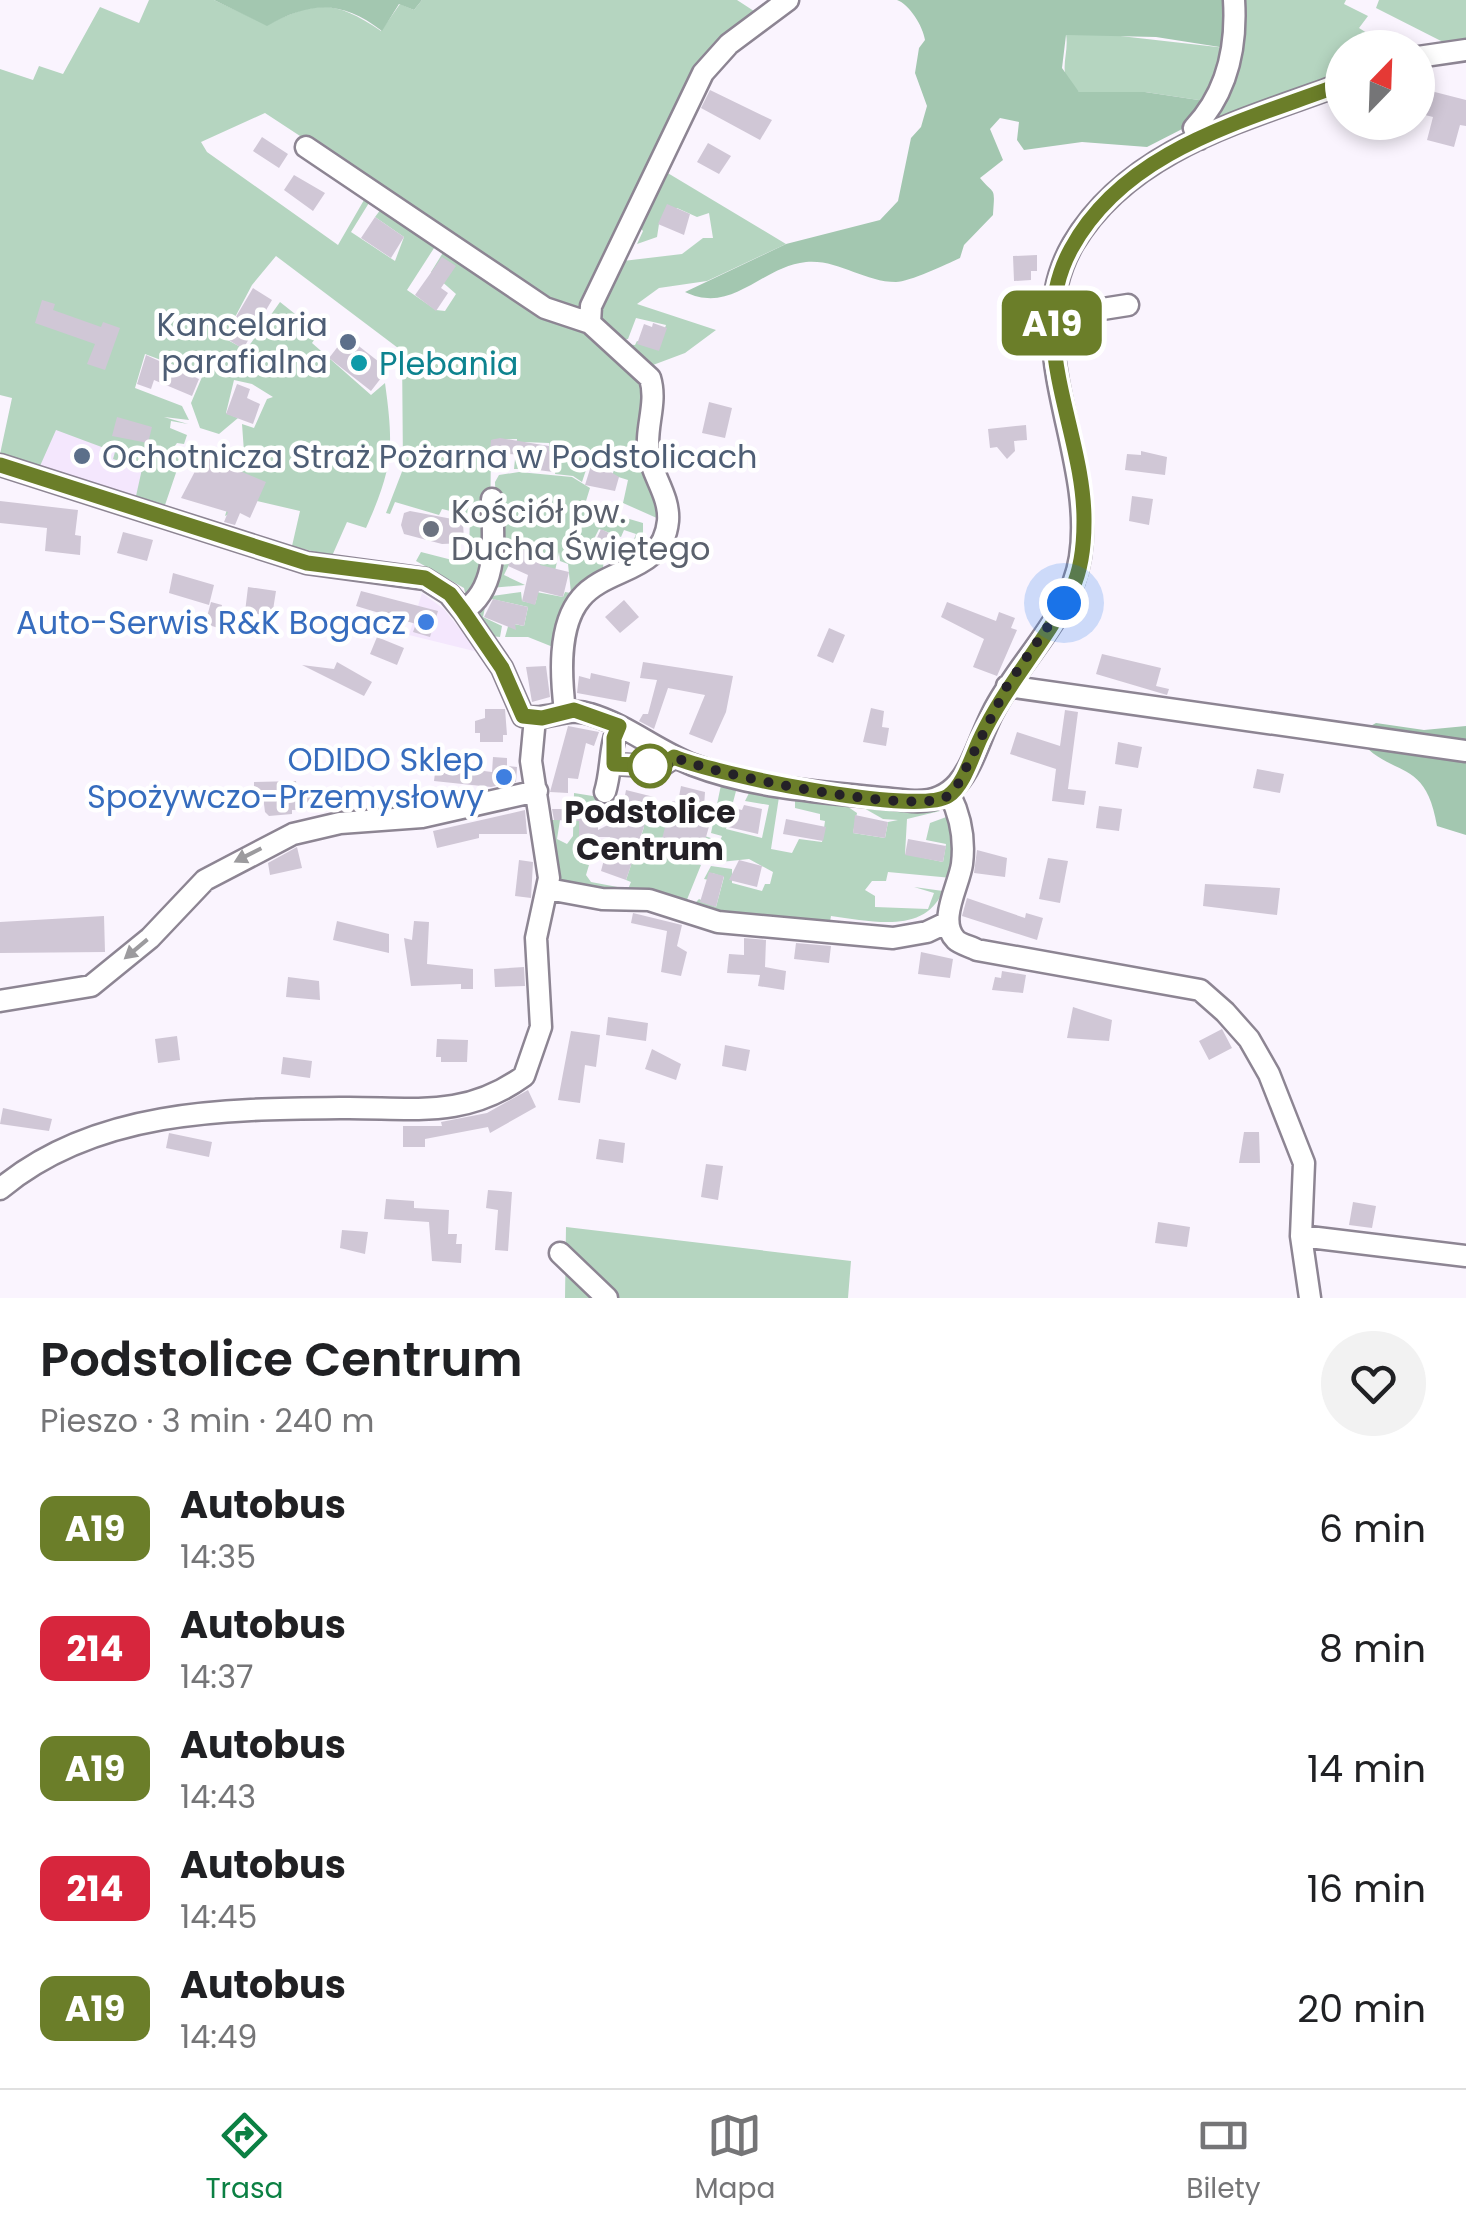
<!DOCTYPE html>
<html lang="pl">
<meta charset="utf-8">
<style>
:root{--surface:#fff;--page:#f2f2f2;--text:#202124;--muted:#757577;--line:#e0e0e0;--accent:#0b8043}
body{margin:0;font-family:Poppins,sans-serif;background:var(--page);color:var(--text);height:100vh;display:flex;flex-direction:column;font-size:38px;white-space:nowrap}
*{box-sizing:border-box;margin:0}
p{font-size:32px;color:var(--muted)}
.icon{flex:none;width:55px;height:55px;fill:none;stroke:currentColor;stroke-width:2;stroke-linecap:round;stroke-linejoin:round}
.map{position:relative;height:1298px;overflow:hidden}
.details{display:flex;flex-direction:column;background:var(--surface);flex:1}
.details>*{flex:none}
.badge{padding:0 20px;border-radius:15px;font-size:35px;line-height:65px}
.needle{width:65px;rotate:23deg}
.buttons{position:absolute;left:1325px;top:30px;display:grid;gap:20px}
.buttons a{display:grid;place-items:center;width:110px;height:110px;border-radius:50%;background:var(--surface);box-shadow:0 5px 15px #0003;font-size:50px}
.you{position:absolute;width:50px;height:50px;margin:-25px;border:8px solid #fff;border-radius:50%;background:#1a73e8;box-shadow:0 0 0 15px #1a73e833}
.map>.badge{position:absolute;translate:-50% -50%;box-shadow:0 0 0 5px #fff}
.round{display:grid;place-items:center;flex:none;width:105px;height:105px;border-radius:52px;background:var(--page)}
.overview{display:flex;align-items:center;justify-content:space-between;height:170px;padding:0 40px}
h1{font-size:48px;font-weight:600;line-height:75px}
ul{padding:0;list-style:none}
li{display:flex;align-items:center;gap:30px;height:120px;padding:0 40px}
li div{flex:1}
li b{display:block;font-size:38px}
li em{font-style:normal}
li .badge{min-width:110px;font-weight:700;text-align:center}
.tabs{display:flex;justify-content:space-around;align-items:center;height:140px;border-top:2px solid var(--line);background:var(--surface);font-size:28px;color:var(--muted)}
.tabs a{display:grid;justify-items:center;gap:5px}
.tabs .current{color:var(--accent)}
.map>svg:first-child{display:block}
.built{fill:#f4e7fd}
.green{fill:#b5d5c0}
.forest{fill:#a3c7b0}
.building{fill:#d0c7d6}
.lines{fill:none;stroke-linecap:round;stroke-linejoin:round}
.minor-casing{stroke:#8d8593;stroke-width:25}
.minor{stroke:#fff;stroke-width:20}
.oneway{fill:#9c9b9e}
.line-casing{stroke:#fff;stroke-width:22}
.line{stroke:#6b7e29;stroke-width:15}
.walk{stroke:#242127;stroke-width:10;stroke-dasharray:0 18}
.service-dot{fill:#5c6f8a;stroke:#fff;stroke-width:4}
.culture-dot{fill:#0f9aa8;stroke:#fff;stroke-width:4}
.worship-dot{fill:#6b7280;stroke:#fff;stroke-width:4}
.shop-dot{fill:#3f7fe0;stroke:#fff;stroke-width:4}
.stop-dot{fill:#fff;stroke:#6b7e29;stroke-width:5}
.labels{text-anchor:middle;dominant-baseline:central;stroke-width:9;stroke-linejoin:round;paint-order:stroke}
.service-label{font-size:32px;fill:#4e5e75;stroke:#fff;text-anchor:end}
.culture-label{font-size:32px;fill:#0d838f;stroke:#fff;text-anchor:start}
.worship-label{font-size:32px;fill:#5b616d;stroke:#fff;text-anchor:start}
.shop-label{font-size:32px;fill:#366cbe;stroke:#fff;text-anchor:end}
.stop-label{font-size:32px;font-weight:bold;fill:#242127;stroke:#fff}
</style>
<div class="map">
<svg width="1466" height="1298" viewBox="0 0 1466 1298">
<rect width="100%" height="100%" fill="#faf4fe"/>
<path class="built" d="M55,429L126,453L143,469L136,496L37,465Z
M422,593L444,609L478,652L409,635Z"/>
<path class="green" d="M149,0H214L267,25C316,0 336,0 381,31L400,4L414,10L422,0H737L760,15L726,41L576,317L265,113L201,142L207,152L338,245L364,200L363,193L372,198L351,232L395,261L404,237L375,217L381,209L436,245L407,290L436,310L445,311L456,294L431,272L444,251L589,332L645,378L659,519L623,503L628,480L612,475L619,459L607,449L589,461L582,482L573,476L555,474L558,453L549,451V443L523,442L519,469H514L517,439L491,440L490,552L467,602L464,588L416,561L421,552L456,561C475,548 467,534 471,516L442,509L439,515L395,502L390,514L386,513L403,469L402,351L276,256L252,285L224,338L246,350L280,302L319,333L312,343L371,395L385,383C394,449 393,467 366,528L347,522L332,556L292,546L300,511L257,501L225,516L244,452L242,424L254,428L267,399L273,397L252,384L234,380L226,413L238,418L219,434L200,428L191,403L202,377L196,374L198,369L185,363L182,368L145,354L135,388L182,406L189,420L164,417L188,424L171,421L170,428L187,435L184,444L177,443L172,450L180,461L165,505L136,496L142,469L113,459L115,452L56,430L40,466L0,454L12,398L0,395V69L33,80L39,66L63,74L100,7L139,23Z
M1240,0H1346L1344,4L1368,16L1359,28L1389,47L1342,48V77L1212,121Z
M1379,0H1466V43H1445L1376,8Z
M1094,33L1226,48L1212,102L1145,92H1079C1054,76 1070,57 1066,34Z
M661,169L786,244L707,281L659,288L637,304L716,330L685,353L653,365L622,344L635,345L637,341L658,348L666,325L636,318L628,339L621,340L611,328L604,334L595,304L623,261L682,254L703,238H713L709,213L697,217L677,208L659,224L657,237L637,244L643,231L638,225L647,215Z
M519,472L572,477L590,488L586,501L581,500L585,506L643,523V536L654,543L644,558L633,542L636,534L624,530L621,537L599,529L588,551L604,559L602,576L558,649L528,637H505L509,623L524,626L528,607L487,598L483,617L502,626L500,637L491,636L475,613L485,597L521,592L522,601L535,604L537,597L531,591L563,597L565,592L571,593L568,564L560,561L559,552L554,576L539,567L542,559L517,548L504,575L525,585L490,588L497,555L495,482L499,475Z
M721,785L736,791L726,829L762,838L769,805L745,801L750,791L779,797L771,849L792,853L799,839L822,842L825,821L820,820V814L795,808V796L841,802L857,813L853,833L885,838L888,822L898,820L883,819L855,803L940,811L907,819L905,854L943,862L946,844L926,840L930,823L949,816L957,824L952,878L888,872L886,881H872L865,890L875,896V907L928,909L934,893L914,887L943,891C924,935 872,921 831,916L829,928L723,917L694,904L699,899L716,907L724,877L712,873L709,880L704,879L711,866L732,869V883L762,891L765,884H770L773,872L749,859L711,863L708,849L663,837L659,854L701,865L686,902L560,883L546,820H560L557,839L567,844L573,836L574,793L599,797L598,806L579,807L584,851L579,862L589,865L586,875L591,882L628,889L631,882L626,880L633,859L606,849L604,844L636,852L644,827L634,823L637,814L720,841L722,836L711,833Z
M566,1227L851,1261L848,1298H565Z"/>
<path class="forest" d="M214,0H422L414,10L399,4L382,31C342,0 311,1 267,26Z
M897,0H1233L1226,48L1156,37L1066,35L1062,68L1079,92H1145L1212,102L1190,125L1147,147L1082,142L1024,150L1017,140L1019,122L1000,118L990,129L1003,160L980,178C995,196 995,185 993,215L964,245L960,258C947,264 909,282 896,282C864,282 838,259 806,262C760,267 733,315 685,292L786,244L880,220L898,201L911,138L921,127L927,106L915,73L919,48L925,40C923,26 909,4 897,0Z
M1376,723L1424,730L1466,726V835L1437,826C1425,752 1386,781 1356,734Z"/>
<path class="building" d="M710,90L772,120L760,140L701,108Z
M1427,90L1466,100V126L1460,125L1454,147L1427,140L1433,117L1421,114Z
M262,137L288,154L279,168L253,151Z
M708,143L731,156L719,174L697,162Z
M294,175L325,193L313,211L284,190Z
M667,204L690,214L684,235L658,224Z
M375,217L404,237L391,258L361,238Z
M1037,255V271H1031V280L1014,281L1013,256Z
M442,257L456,266L441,288L448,293L436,311L415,295Z
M253,288L272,300L243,349L224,337Z
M42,300L55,304L53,310L101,327L103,322L120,328L105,370L87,364L95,344L35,323Z
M999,315H1020V349H999Z
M653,323L667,328L659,351L637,344L644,324L652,327Z
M346,336L388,369L371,391L329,358Z
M146,355L199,379L192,396L154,380L151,389L137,384Z
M237,384L250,389L247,398L260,404L253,424L226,414Z
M709,402L732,408L725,438L702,433Z
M117,417L152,427L148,443L112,436Z
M1026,425L1027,440L1014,441L1015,451L1007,459L997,447L990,448L988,429Z
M500,438L549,446V451L556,452L553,472L523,468L525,455L490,453L491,440Z
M1141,451L1167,457L1165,475L1125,470L1127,454L1141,455Z
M203,456L266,482L250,518L240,513L235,525L224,522L228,512L181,498Z
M599,458L604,468L619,477L615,491L585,485L590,469L587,464Z
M1132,496L1153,499L1149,525L1129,521Z
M0,501L78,510L75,535L81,536L80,555L45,551L47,528L0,523Z
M410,511L463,521L464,543L442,544L404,534L401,525L404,513Z
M601,529L613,535L610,540L627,547L622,557L610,562L590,553Z
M123,532L153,540L147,561L117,553Z
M517,547L543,559L540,565L569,572L563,597L539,591L535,605L522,601L528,575L508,566Z
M173,573L214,585L209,605L169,593Z
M248,587L276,591L273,610L265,609L264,615L245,612Z
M361,591L438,611L430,637L413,632L416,624L356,606Z
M493,599L528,607L524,626L515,624L516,630L484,617Z
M624,600L639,617L620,633L605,617Z
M211,602L222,605L220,614L243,620L239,634L205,624Z
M947,602L996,621L999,612L1015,618L1011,628L1017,630L997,676L973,667L984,639L941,617Z
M829,628L845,635L833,663L817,656Z
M377,637L404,648L397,665L370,654Z
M1102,654L1161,668L1156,686L1169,689L1167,695L1096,674Z
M337,662L372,682L364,696L302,665L334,669Z
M643,662L733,676L726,712L712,743L689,734L705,695L668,688L654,729L639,721L643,714H648L657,680L640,678Z
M546,666L550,697L532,702L526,667Z
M591,673L630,682L626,702L577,693L579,676L590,679Z
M871,708L884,711L882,727L889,728L886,746L863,742Z
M485,709H505L507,735H503V742H480V733H475V721L485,718Z
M1065,710L1078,712L1068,789L1086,791L1084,805L1052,801L1056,769L1010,754L1017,732L1060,746Z
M568,726L599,732L594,746L586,743L578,779L568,778V793L550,792Z
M1118,742L1142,747L1138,768L1115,764Z
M493,757L507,758V766L517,767L516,782L491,787L434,781L436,765L492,772Z
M1257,769L1284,774L1280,793L1253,788Z
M296,781L297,793L348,789V809L292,810V814L269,816L265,812L263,796H254V782Z
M681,786L705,792L703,822L710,823L698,865L658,854L672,801L678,802Z
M626,790L654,797L626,880L601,871L610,837H579V821L554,820L552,809H598V830L645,806L624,801Z
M744,805L762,809L758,834L728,827L733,808L742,810Z
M1099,806L1122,809L1119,831L1096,828Z
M525,810L527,834H479V838L437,848L433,831Z
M855,815L888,822L885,838L853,833Z
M786,819L826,827L823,841L783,834Z
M908,839L946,846L943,862L905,855Z
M297,847L302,868L270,875L268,863Z
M977,850L1007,858L1005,877L974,873Z
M1048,858L1068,861L1060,903L1039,899Z
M519,860L533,862L531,898L515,896Z
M739,860L762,866L757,887L729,880Z
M709,872L724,876L716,907L700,902Z
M1205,884L1280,888L1277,915L1203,906Z
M967,898L1025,918L1026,913L1043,918L1037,940L962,916Z
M633,913L682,925L677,946L687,952L681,976L661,972L667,931L631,923Z
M104,916L105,952L0,953V922Z
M337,921L389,934V953L333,940Z
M414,921L429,922L427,964L473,969V989H461V984L411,986L404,938L412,940Z
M744,938L766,940L765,967L786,971L784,990L758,986L760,975L727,973L729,954L744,955Z
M796,943L831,946L829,963L794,959Z
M921,952L953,959L950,978L918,974Z
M524,967L525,986L495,987L494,969Z
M1002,971L1026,975L1023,993L992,990L995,977L1001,978Z
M288,977L319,981L320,1000L286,997Z
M1073,1007L1112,1020L1109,1041L1067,1038Z
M608,1017L648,1023L646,1041L606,1035Z
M1222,1029L1232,1048L1209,1060L1199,1041Z
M571,1031L600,1035L596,1067L585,1065L580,1103L558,1100Z
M177,1036L180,1060L158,1063L155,1039Z
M437,1039L468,1040L467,1062H441V1057H436Z
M725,1045L750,1050L746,1071L722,1066Z
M652,1049L681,1064L676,1080L645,1069Z
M283,1057L312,1061L310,1078L281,1074Z
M528,1090L536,1107L490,1133L488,1127L425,1139V1147H403V1126H442L441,1122L487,1113Z
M3,1108L52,1119L49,1131L0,1124Z
M1244,1132H1259L1260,1163H1239Z
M169,1133L212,1142L209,1157L166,1148Z
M599,1139L625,1143L623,1163L596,1159Z
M706,1164L723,1166L718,1200L701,1197Z
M488,1190L512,1192L508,1251L495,1250L498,1210L486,1208Z
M386,1199L414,1201V1208L449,1210L448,1234H457L456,1244H462L461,1263L432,1261L429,1222L384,1219Z
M1353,1202L1376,1206L1372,1228L1349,1225Z
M1158,1222L1190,1227L1187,1247L1155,1243Z
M342,1230L368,1232L365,1254L340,1248Z"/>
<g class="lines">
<g class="minor-casing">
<path id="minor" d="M1418,57L1466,50
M1199,139L1194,128C1227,93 1237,48 1234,0
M306,147L545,308L590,323
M1052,317L1128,305
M0,465L307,563L425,579L449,594L463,611L502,668L523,716C547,722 566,706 590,714C627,725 657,751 693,765C760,791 842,793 913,801C966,804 972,754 992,714C1018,661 1071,617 1080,557C1096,453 1016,342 1073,244C1130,148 1246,120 1342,84
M463,611C500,588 493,537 492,499
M1007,686L1466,751
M565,711C561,678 557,626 581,598C608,566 663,573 668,521C670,497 653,477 649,455C644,429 658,404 650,378L590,323L591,306L703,73L729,44L788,0
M615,764L660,767L674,757
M605,792C612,770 609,745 619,726
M950,795C961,817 965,839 962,864C959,886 937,921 956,940C960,944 972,947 977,950L1200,990L1225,1012L1249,1039L1269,1074L1304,1163L1301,1236L1310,1298
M548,889L602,899L649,900L718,922L893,938L927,932L948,922
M0,1001L91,986L150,938L205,880L293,834L340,823L422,817L537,791
M0,1189C97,1108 230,1109 349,1108C416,1108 466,1118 524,1076L541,1027L536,938L549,878L531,761L535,718
M1301,1236L1466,1256
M560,1253L607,1298"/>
</g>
<use href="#minor" class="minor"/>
</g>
<defs><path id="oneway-solid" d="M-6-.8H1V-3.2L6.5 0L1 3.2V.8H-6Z" transform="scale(2.5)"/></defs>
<g class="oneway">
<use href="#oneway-solid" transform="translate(248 855) rotate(153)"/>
<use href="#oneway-solid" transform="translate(136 949) rotate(140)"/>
</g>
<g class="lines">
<g class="line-casing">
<path id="line" d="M0,465L307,563L425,578L450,594L463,611L502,668L523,716L542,718L574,710L619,726L614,738V764L660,766L674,757C713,774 916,816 948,796C964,786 973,753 981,737C1006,684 1047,641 1072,589C1081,570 1084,544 1084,522C1085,431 1023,337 1071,249C1125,149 1245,121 1342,84"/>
</g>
<use href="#line" class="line"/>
<path class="walk" d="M650,766L668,765L674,757C718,776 897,811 941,799C950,796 953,792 958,784L1007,686L1064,603"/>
</g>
<g class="service-dot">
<circle cx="348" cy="342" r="10"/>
<circle cx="82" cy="456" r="10"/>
</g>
<circle class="culture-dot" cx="359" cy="363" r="10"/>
<circle class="worship-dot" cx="431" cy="529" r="10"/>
<g class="shop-dot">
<circle cx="426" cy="622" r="10"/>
<circle cx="504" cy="777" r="10"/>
</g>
<circle class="stop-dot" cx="650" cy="766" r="20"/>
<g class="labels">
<g class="service-label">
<text x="328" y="324">Kancelaria<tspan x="328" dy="37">parafialna</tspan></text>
<text x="102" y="456" text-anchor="start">Ochotnicza Straż Pożarna w Podstolicach</text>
</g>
<g class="culture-label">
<text x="379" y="363">Plebania</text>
</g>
<g class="worship-label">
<text x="451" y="511">Kościół pw.<tspan x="451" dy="37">Ducha Świętego</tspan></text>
</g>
<g class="shop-label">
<text x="406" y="622">Auto-Serwis R&amp;K Bogacz</text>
<text x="484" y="759">ODIDO Sklep<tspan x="484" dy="37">Spożywczo-Przemysłowy</tspan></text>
</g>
<g class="stop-label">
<text x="650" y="811">Podstolice<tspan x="650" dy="37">Centrum</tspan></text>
</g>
</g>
</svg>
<div class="buttons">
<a><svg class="needle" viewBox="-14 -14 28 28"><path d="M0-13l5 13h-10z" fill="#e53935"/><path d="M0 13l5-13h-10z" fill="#757577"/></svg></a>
</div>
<div class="you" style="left:1064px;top:603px"></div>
<b class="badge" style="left:1052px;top:323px;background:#6b7e29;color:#fff">A19</b>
</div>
<section class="details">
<div class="overview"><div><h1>Podstolice Centrum</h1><p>Pieszo · 3 min · 240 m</p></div><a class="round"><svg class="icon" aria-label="heart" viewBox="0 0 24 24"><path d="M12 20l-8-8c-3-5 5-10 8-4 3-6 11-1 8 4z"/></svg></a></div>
<ul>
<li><span class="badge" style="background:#6b7e29;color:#fff">A19</span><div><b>Autobus</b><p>14:35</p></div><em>6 min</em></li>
<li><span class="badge" style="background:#d7263d;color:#fff">214</span><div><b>Autobus</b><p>14:37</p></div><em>8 min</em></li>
<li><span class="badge" style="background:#6b7e29;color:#fff">A19</span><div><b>Autobus</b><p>14:43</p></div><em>14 min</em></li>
<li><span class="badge" style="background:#d7263d;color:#fff">214</span><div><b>Autobus</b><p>14:45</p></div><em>16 min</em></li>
<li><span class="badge" style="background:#6b7e29;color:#fff">A19</span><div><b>Autobus</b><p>14:49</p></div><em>20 min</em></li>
</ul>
</section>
<nav class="tabs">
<a class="current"><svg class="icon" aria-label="directions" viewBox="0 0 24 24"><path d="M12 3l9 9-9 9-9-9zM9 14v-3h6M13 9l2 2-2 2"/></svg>Trasa</a>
<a><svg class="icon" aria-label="map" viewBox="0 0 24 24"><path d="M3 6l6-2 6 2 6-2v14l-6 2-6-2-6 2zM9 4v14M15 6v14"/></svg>Mapa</a>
<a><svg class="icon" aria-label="tickets" viewBox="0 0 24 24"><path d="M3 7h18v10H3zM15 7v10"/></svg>Bilety</a>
</nav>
